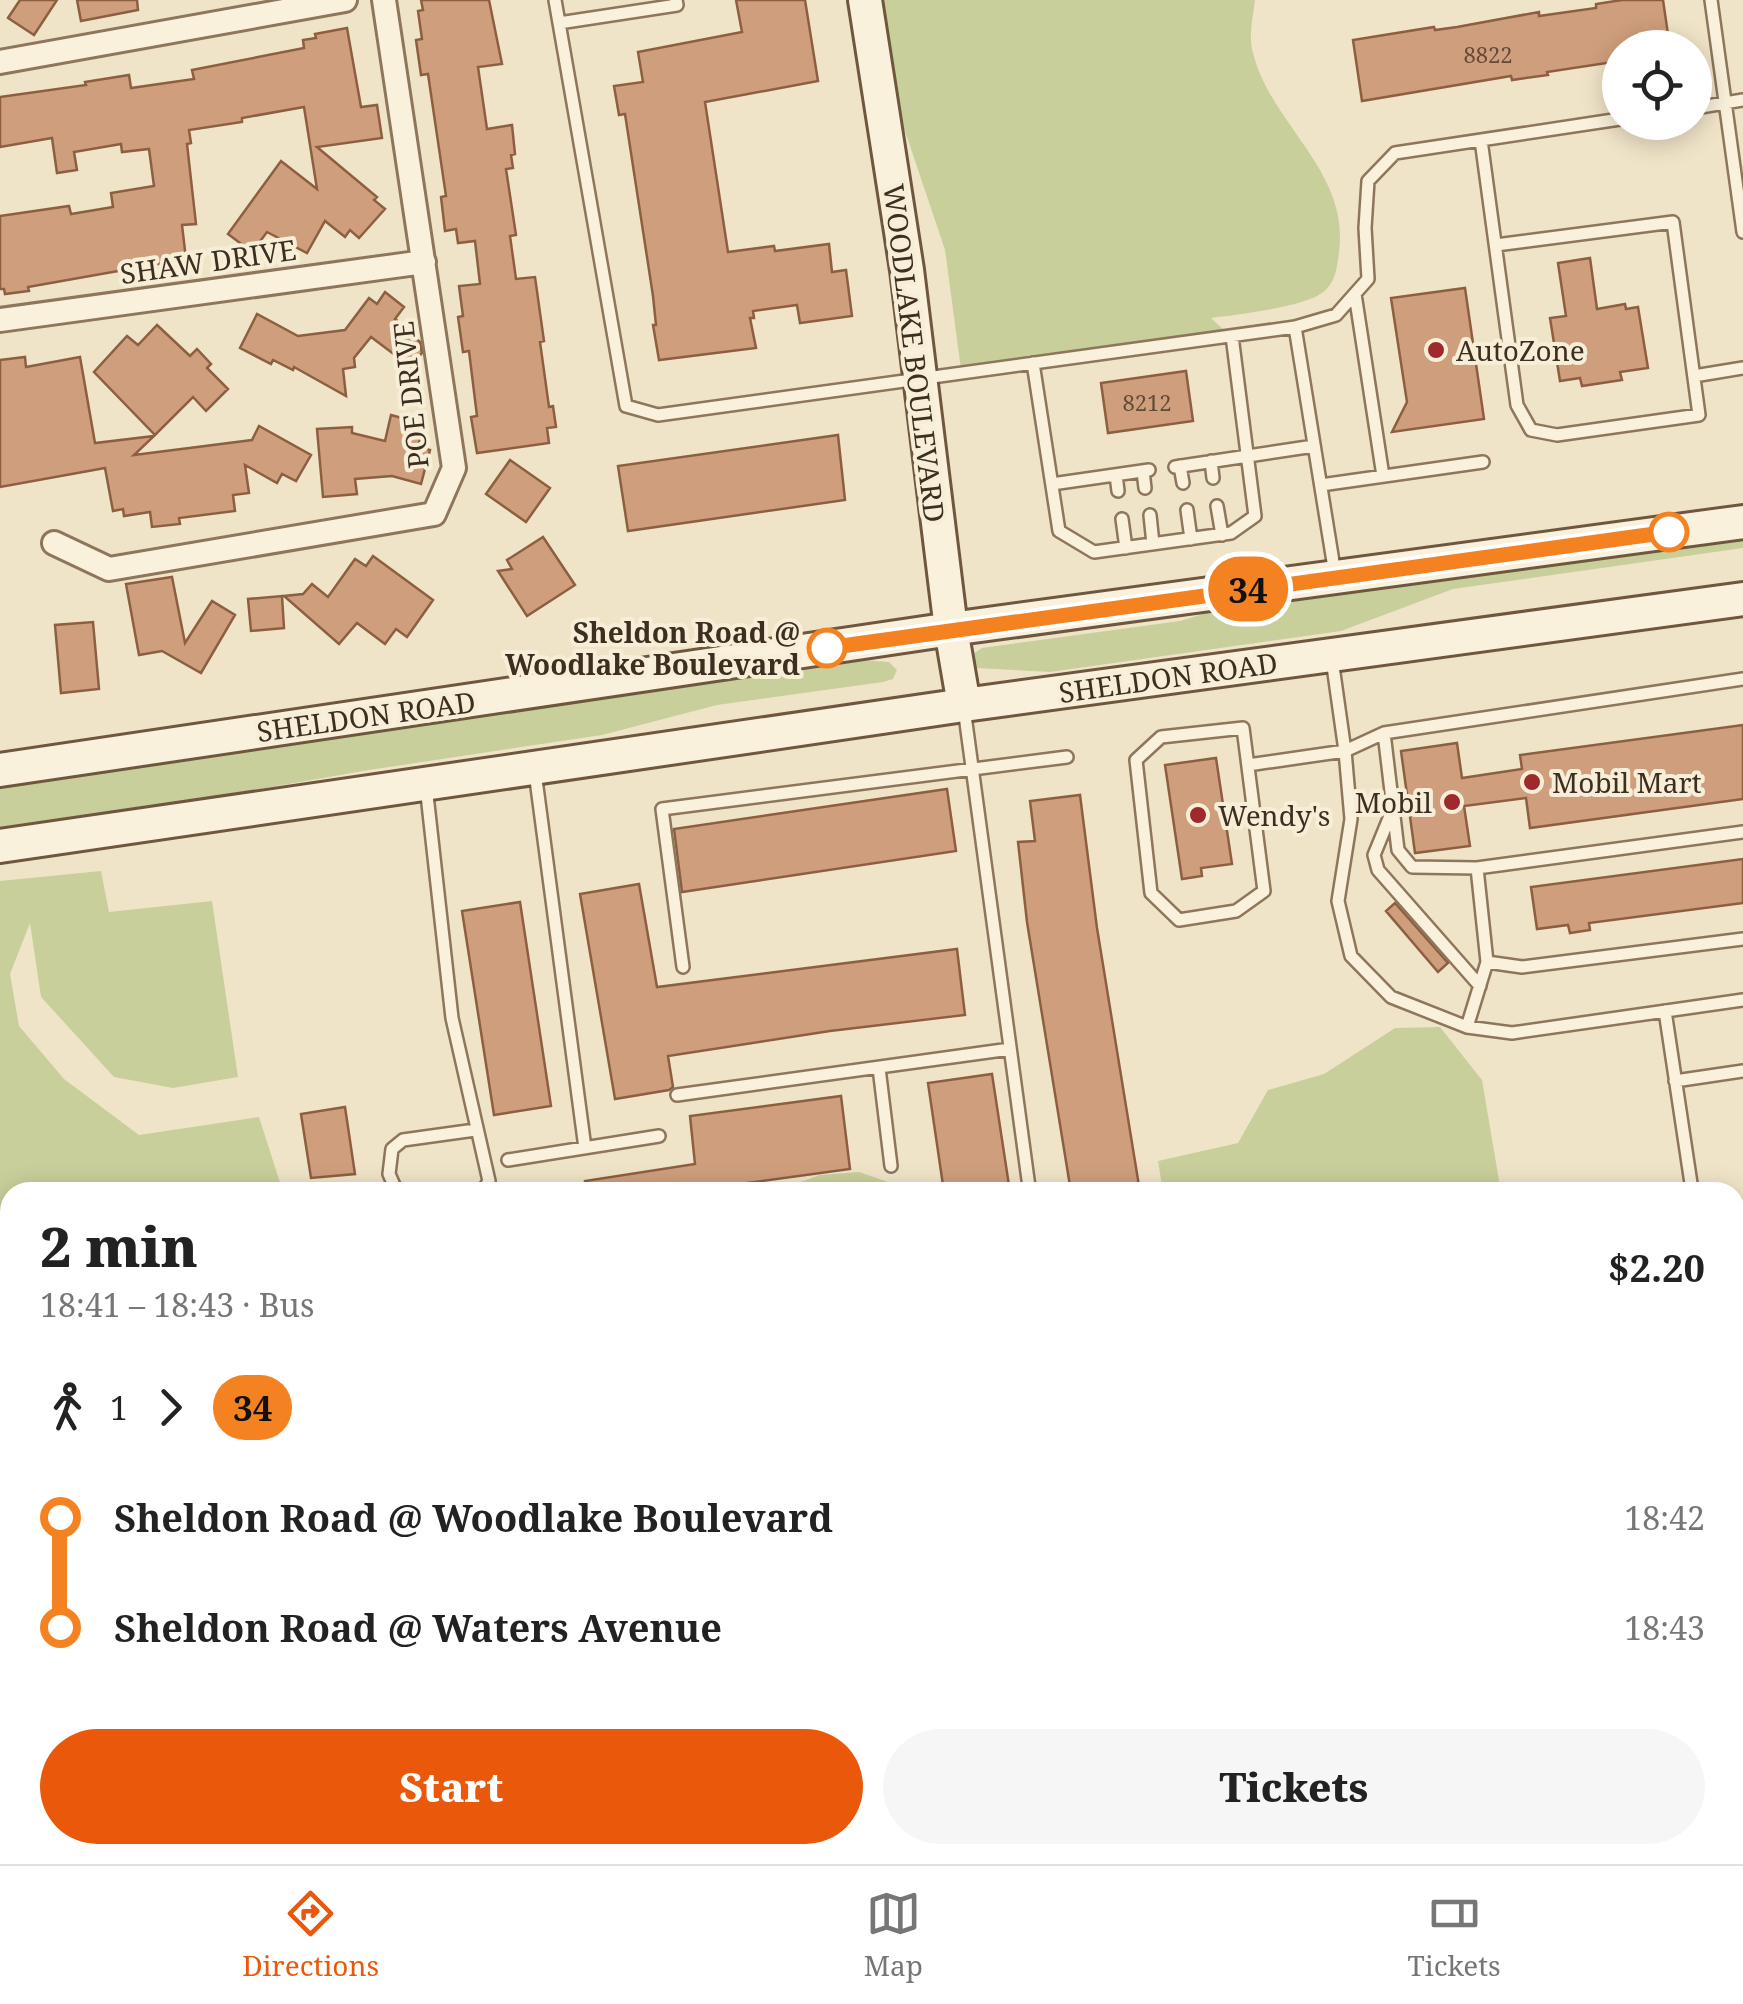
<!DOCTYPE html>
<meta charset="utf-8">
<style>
:root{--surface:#fff;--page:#f6f6f6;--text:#222;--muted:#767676;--line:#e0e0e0;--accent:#ea580c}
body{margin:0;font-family:"Noto Serif",serif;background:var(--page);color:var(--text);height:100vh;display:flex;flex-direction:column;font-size:38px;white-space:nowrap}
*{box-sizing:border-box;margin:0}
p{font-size:32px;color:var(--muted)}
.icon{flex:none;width:55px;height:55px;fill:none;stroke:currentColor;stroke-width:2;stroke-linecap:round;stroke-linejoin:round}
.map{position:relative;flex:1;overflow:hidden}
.panel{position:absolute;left:0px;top:1182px;width:1745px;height:682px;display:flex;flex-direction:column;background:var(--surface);border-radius:30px 30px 0 0;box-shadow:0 5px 25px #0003}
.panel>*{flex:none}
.badge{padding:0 20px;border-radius:32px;font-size:35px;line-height:65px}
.controls{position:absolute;left:1602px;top:30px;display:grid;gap:20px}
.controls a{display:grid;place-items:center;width:110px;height:110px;border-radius:50%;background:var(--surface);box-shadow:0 5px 25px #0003;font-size:50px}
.map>.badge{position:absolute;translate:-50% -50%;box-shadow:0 0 0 5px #fff}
.legs{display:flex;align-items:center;gap:15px;height:110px;padding:0 40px;font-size:32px}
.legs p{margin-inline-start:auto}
.head{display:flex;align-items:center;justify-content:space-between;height:170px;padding:0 40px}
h1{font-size:55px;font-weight:800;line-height:75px}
.cta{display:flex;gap:20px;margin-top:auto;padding:20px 40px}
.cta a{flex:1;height:115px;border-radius:60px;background:var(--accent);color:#fff;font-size:40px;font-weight:800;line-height:115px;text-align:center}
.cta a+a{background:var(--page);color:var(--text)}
ul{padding:0 40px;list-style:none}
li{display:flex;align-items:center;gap:35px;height:110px;font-size:38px}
li i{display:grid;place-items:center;width:15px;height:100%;margin:0 12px;background:currentColor}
li i::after{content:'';width:25px;height:25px;margin:-12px;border:8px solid;border-radius:50%;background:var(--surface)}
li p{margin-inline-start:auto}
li:first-child i{background:linear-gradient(#0000 50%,currentColor 0)}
li:last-child i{background:linear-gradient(currentColor 50%,#0000 0)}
.menu{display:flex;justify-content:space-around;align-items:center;height:140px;border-top:2px solid var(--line);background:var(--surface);font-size:28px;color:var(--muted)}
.menu a{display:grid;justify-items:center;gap:5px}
.menu .current{color:var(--accent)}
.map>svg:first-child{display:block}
.green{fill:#c9cf9b}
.water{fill:#a9c4bc;stroke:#6f938a;stroke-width:2.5}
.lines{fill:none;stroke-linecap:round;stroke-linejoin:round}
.stream{stroke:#6f938a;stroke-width:8}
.building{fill:#cf9f7d;stroke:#8d5f41;stroke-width:2.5}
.lane-casing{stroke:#8d765c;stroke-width:16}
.street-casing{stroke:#8d765c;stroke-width:28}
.secondary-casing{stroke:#6f573f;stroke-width:38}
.lane{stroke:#faf1dc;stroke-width:11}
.street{stroke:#faf1dc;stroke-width:22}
.secondary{stroke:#faf1dc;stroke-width:32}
.line-1-casing{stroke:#fff;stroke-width:22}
.line-1{stroke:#f58220;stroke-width:15}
.poi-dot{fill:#9e2a2b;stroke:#f7eed8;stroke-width:4}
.stop-1-dot{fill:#fff;stroke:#f58220;stroke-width:5}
.labels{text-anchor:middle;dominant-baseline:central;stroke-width:8;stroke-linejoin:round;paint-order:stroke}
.number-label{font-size:22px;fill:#624a37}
.street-label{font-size:28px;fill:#3d2e20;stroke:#f7eed8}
.poi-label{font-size:28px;fill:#3d2e20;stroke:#f7eed8;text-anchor:start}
.stop-label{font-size:28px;font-weight:bold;fill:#3d2e20;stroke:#f7eed8;text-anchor:end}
</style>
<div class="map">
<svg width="1743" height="1864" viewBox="0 0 1743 1864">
<rect width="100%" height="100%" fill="#f0e4c8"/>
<path class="green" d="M882,0H1255C1253,18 1248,35 1253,53C1271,125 1350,171 1339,252C1337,267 1336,283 1322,293C1303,307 1236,315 1211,318L1237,342L962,377L945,250L904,128Z
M1743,533V548L1453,589L1341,631L1050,672L976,668L970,656L982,648L1180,621L1266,595Z
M836,658L889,662L897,670L893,679L883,682L717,705L602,735L369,770L0,834V786Z
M101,871L109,912L212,901L238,1077L173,1088L114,1077L41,997L30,923L10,974L19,1026L64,1079L139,1135L259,1117L283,1192H10V1468L0,1380V881Z
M1440,1027L1482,1080L1501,1192H1163L1158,1161L1238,1143L1268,1090L1324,1074L1395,1028Z
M859,1172L917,1192H773L820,1175Z
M1743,1346V1507L1735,1509V1347Z"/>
<path class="water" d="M0,1380L10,1468V1636L0,1622Z"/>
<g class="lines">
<path class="stream" d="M1735,1305L1743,1303"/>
</g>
<path class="building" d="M20,0H57L34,35L8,18Z
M77,0H137L138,10L81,21Z
M421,0H489L502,64L478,67L487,129L512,125L515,154L511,155L513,168L506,169L516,235L510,236L516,279L535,277L544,341L540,342L549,407L553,406L556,427L547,428L549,443L477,453L471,417L477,416L469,351L463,352L458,317L463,316L459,286L480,284L475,241L458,243L456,229L445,231L441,197L446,196L428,74L421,75L416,40L422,39L418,11L423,10Z
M736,0H805L818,81L705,102L728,252L774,246L775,251L829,244L832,272L846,270L852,316L800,323L797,305L753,311L754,318H750L756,348L659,360L653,325H656L653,296L625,114L619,115L614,86L643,82L638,52L742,32Z
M1622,0H1663L1670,48H1620V61L1547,72L1548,75L1512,80L1511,76L1362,101L1353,40L1434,27L1435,30L1457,27L1539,12V16L1596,8V4Z
M347,28L361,107L377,105L382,138L317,147L377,197L374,200L385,209L359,238L350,230L345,237L325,221L307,253L267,232L252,252L228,234L281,161L317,189L304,107L242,118V122L189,130L191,143L187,144L196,224L182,225L186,259L28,287L29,291L5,294L4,289H0V216L69,206L71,214L113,207L111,193L154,186L149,149L122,152L121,144L74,152L77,170L57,173L52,138L0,147V97L86,85L85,82L129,75L131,88L194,79L192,70L304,48L303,40L316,38L315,34Z
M1590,258L1597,309L1625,304L1626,309L1638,307L1648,368L1620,372L1622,380L1582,386L1580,378L1560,381L1550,318L1566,316L1558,263Z
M1465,288L1484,419L1392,432L1407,402L1391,298Z
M385,292L404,307L395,319L415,334L413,336L420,342L422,353L411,367L371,337L354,358L355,367L343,369L346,396L294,367L293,370L273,360L271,364L240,348L257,314L298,336L345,330L369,298L377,304Z
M157,325L190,356L197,349L211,364L207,368L228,389L206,411L193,397L155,435L94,372L127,336L138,345Z
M25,357L26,367L80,357L95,443L154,436L134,455L252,440L259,426L311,455L296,481L282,474L277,483L245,465L249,493L233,495L235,511L179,518L180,524L152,527L150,512L124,516L123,509L113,511L105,468L0,487V360Z
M1186,371L1193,421L1108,433L1101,383Z
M391,415L424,424L418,446L430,450L421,484L392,476L355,479L357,494L323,497L317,429L352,427V433L385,441Z
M838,435L845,500L628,531L618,466Z
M510,460L550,488L526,522L486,494Z
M543,537L575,585L527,616L498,571L512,569L507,560Z
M373,556L433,600L407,637L396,629L385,644L357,623L339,644L284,596L303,594L312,584L328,597L355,559L366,566Z
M172,577L185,643L212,601L235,615L201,673L162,651L139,655L126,584Z
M282,596L284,628L251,631L248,599Z
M93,622L99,689L61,693L55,625Z
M1743,725V799L1530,828L1526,798L1464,806L1470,846L1415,853L1401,751L1457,743L1462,778L1522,769L1520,755Z
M1216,758L1232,864L1201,868L1202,876L1182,879L1165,765Z
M947,789L956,851L682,892L674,829Z
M1080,795L1097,928L1140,1192H1071L1027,922L1018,842L1035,841L1030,801Z
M1743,859V903L1589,923L1590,930L1570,933L1568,925L1537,929L1531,887Z
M639,884L657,987L957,949L965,1015L830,1031L668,1056L673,1087L669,1090L615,1099L580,894Z
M520,902L551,1106L494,1115L462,911Z
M1395,903L1448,963L1438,972L1386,911Z
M992,1074L1010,1192H944L928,1083Z
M841,1096L850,1169L681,1192H585V1181L695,1164L690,1116Z
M345,1107L355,1174L311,1178L301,1114Z"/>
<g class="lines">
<g class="lane-casing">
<path id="lane" d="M555,0L626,406L658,415L1295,327
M1711,0L1743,232
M559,23L677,5L676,0
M1695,108L1743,100
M1481,140L1517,405L1531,430L1557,435L1699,415L1673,222L1496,245
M1355,294L1383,476
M1033,363L1059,531L1094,552L1231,533L1255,516L1232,336
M1694,376L1743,368
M1211,461L1213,478
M1180,466L1183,483
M1175,467L1314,446
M1143,471L1145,488
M1116,475L1118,491
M1052,484L1149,470
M1321,485L1483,462
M1217,506L1222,535
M1187,510L1191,539
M1150,515L1153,544
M1122,519L1126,548
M1335,574L1295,327L1336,315L1368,279L1365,228L1368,181L1395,153L1620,119
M964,708L1029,1187L1035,1192
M1243,728L1264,891L1236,911L1179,920L1151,893L1136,760L1161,737Z
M1384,733L1398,850L1412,867L1477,868L1743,832
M1248,765L1345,751L1332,659
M535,772L585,1148
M426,786L452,1018L489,1181L482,1192
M1392,811L1374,855L1378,870L1480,986
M1477,868L1487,962L1467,1027L1512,1033L1743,1000
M1487,962L1522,967L1743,939
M683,967L662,809L1067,757
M1665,1011L1692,1190
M1467,1027L1391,997L1351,956L1338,901L1351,819L1345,751L1384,733L1743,679
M879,1068L891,1166
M1675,1081L1743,1071
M677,1095L1010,1049
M508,1160L659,1136
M397,1192L389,1174L392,1149L403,1140L475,1130"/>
</g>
<g class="street-casing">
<path id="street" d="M0,62L345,0
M0,320L424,262
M54,543L109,569L434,514L454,468L384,0
M1735,1719L1743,1717
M663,1855L665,1864
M976,1855L977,1864
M1196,1864L1234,1859L1256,1864
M1380,1864L1385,1855"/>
</g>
<g class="secondary-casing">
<path id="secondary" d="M865,0L907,270L951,629L964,705
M0,770L951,629L1743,522
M0,846L964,705L1743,599"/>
</g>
<use href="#lane" class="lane"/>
<use href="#street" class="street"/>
<use href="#secondary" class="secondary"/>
</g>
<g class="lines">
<g class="line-1-casing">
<path id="line-1" d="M827,648L1669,532"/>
</g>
<use href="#line-1" class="line-1"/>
</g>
<g class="poi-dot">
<circle cx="1436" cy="350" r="10"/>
<circle cx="1532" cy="782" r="10"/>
<circle cx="1452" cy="802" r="10"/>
<circle cx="1198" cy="815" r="10"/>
</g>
<g class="stop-1-dot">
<circle cx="1669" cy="532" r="18"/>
<circle cx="827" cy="648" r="18"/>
</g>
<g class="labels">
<g class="number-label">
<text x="1488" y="54">8822</text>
<text x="1147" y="402">8212</text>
</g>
<g class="street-label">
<text transform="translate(208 261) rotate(-8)">SHAW DRIVE</text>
<text transform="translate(915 353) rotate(83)">WOODLAKE BOULEVARD</text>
<text transform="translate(410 395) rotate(-96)">POE DRIVE</text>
<text transform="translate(1168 677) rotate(-8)">SHELDON ROAD</text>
<text transform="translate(366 716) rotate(-8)">SHELDON ROAD</text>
</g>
<g class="poi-label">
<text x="1456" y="350">AutoZone</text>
<text x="1552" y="782">Mobil Mart</text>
<text x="1432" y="802" text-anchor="end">Mobil</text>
<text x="1218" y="815">Wendy's</text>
</g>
<g class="stop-label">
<text x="800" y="632">Sheldon Road @<tspan x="800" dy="32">Woodlake Boulevard</tspan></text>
</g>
</g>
</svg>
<div class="controls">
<a><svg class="icon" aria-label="locate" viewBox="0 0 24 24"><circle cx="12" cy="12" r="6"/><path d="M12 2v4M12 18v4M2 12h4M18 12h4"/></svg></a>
</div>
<b class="badge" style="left:1248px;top:589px;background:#f58220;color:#111">34</b>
<section class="panel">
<div class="head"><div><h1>2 min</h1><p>18:41 – 18:43 · Bus</p></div><b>$2.20</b></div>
<div class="legs"><svg class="icon" aria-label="walk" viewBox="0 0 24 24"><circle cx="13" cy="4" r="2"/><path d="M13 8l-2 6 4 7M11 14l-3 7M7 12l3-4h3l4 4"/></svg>1<svg class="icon" aria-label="forward" viewBox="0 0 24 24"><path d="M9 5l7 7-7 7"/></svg><b class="badge" style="background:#f58220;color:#111">34</b></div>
<ul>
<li><i style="color:#f58220"></i><b>Sheldon Road @ Woodlake Boulevard</b><p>18:42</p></li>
<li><i style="color:#f58220"></i><b>Sheldon Road @ Waters Avenue</b><p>18:43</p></li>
</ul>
<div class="cta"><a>Start</a><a>Tickets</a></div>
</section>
</div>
<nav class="menu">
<a class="current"><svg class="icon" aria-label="directions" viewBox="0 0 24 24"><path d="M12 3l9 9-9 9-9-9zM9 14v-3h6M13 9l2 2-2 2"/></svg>Directions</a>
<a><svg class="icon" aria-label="map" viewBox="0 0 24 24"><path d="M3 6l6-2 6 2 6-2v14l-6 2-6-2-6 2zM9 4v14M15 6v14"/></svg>Map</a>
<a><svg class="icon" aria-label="tickets" viewBox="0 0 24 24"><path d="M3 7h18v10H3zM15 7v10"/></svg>Tickets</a>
</nav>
